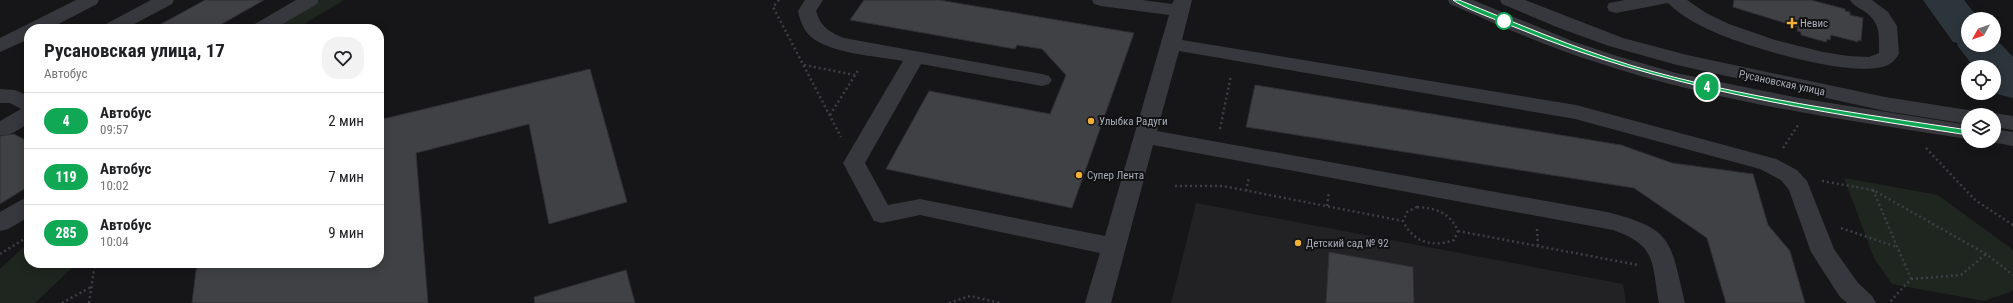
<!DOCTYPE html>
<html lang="ru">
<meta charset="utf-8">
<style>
:root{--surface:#fff;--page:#f2f2f2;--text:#202124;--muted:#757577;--line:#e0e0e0}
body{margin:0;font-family:"Roboto Condensed",sans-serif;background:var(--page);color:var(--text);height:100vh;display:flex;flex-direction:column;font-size:15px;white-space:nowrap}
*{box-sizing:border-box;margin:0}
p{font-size:13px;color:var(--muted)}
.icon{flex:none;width:22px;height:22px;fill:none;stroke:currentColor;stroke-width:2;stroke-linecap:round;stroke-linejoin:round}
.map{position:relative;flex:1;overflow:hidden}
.panel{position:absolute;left:24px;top:24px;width:360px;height:244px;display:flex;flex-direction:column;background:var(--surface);border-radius:16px;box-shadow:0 2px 10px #0003}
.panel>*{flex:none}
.badge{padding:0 8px;border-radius:13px;font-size:14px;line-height:26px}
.needle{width:26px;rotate:230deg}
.buttons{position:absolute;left:1961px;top:12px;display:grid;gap:8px}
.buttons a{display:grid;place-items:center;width:40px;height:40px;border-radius:50%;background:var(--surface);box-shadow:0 2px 10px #0003;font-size:20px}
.map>.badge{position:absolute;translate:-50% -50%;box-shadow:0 0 0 2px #fff}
.round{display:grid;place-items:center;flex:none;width:42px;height:42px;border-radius:16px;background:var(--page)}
.summary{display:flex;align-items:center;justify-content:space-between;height:68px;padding:0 20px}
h1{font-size:19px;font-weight:700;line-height:30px}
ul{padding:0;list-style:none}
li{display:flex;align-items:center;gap:12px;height:56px;padding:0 20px;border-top:1px solid var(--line)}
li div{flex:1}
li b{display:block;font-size:15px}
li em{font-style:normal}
li .badge{min-width:44px;font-weight:700;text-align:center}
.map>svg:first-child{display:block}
.built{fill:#222225}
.green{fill:#1e261f}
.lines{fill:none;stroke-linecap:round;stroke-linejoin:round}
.river{fill:#2c353c;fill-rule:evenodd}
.building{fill:#404145;stroke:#303034}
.path{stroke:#3d3f44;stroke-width:2.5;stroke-dasharray:2 3;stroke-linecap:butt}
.minor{fill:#37383d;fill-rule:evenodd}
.line{fill:#10a855;stroke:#fff}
.stop-dot{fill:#fff;stroke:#10a855;stroke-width:2}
.poi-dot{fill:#f2b134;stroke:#111113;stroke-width:1.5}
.labels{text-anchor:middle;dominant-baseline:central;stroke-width:4;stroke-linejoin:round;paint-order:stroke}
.poi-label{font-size:11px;fill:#a8adb8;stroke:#111113;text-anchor:start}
.street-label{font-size:11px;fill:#a8adb8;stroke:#111113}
</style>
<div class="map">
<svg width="2013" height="303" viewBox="0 0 2013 303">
<rect width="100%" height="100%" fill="#161618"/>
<path class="built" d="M1196,203L1623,284L1626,303H1171Z"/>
<path class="green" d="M321,0H344L296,29H271Z
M1844,178L1938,195L2013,250V291L1984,301L1892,284L1874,258Z
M29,242V263H77L35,303H0V269Z"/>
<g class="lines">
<path class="river" d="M1923,0H1964L1979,19H1968V45H1994V37L2013,57V98L1997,94L1994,90V67H1974L1957,45L1958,43L1953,42Z"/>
</g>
<path class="building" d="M205,0H264L213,29H152Z
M864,0H939L1134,33L1072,208L886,169L929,91L1050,114L1066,75L1042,49L1017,45L1015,49L850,20Z
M1734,0H1811L1845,9V11L1850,12V15L1863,18L1861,41L1858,40V42L1831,35L1830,40L1827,39L1826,42L1801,35V32L1797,31L1798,27L1733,7Z
M590,69L627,202L549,224L529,124L416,153L428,303H192L197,263H379V120Z
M1255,85L1621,145L1672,163L1753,174L1768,225L1790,251L1805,303H1726L1707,238L1634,188L1246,127Z
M14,134L29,142V186L0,204V136Z
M1329,252L1413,267L1414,303H1326Z
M626,270L635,303H535L534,297Z"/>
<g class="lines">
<path class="path" d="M779,0L773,7L841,137
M804,65L855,75
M830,115L859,69
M1220,129L1231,75
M1783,148L1798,125
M1926,148L1975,200L2013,225
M1822,181L1873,190L1986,254L2013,275
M1175,186H1223L1403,221
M1873,190L1911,279L1889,303
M1246,191L1249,177
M1327,206L1329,191
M1417,207C1436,208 1450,213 1458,231L1454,240C1432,248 1413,242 1403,221L1407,212Z
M1841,228L1897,247
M1537,229L1538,246
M1458,231L1638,265
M0,254L29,236
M1911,279L1961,275L1986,254
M62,303L91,287
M89,303L95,263
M949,303L970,296L1000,303"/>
<path class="minor" d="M76,0H99L97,4L49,29H29V39L0,52V38Z
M151,0H174L172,4L125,29H101L104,25Z
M296,0H319L317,4L274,29H250L253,25Z
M805,0H823L816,11C821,27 829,32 844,38L1042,74L1049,76L1052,80L1049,84L1042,86L921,64L865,163L888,205L920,199L1105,236L1169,15L1101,6L1094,4L1092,0H1142L1172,4L1174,0H1192L1182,40L1576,105L1776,159L1797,170L1807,181L1834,249L1858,283L1872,296L1876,303H1847L1840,297L1811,252L1789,190L1781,180L1760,169L1575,119L1179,51L1157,131L1607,212C1674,229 1670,241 1685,303H1659C1651,262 1658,246 1613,230L1153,145L1111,303H1085L1100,253L920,215L882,223L874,221L843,163L903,61C877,56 830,54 810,36C803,29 800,20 798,11Z
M1448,0H1473L1572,41L1617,56L1676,73L1799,98L1968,125V139C1845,120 1720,103 1602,64C1550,48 1500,26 1450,4Z
M1500,0H1525L1623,38L1687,55L1885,97L1968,110L1976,112L1977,115H1968V124L1885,111L1677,65L1609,46L1559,28L1502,4Z
M1625,0H1687L1706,13L1729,24L1775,40L1823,52L1848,56L1869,57L1879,53C1879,34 1881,23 1864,11C1859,8 1853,5 1850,0H1872L1888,12L1897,26L1899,54C1897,57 1894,61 1891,63C1863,83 1745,46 1714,32C1698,25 1681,16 1668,3L1616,13L1609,11L1607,7L1609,3Z
M0,89L15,90L29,96V123C21,128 10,137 0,135V121L21,109L10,103H0Z
M1994,113L2013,116V130L1994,127V115H1987Z
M1994,129L2013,132V146L1986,141H1994Z
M29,198V217L8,229L0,231V212L21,200Z"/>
</g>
<path class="line" d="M1453,0H1459C1516,23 1574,48 1633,66C1743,98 1856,113 1968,130L1972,132L1968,135C1814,111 1661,88 1517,28C1502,22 1463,8 1453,0Z"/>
<circle class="stop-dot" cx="1504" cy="21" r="8"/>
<g class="poi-dot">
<path d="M1790 17h4v4h4v4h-4v4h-4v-4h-4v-4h4z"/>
<circle cx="1091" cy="121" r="4"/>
<circle cx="1079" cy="175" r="4"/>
<circle cx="1298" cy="243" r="4"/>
</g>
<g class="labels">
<g class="poi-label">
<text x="1800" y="23">Невис</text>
<text x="1099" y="121">Улыбка Радуги</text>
<text x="1087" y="175">Супер Лента</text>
<text x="1306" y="243">Детский сад № 92</text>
</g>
<g class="street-label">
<text transform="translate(1782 83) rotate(12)">Русановская улица</text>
</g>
</g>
</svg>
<div class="buttons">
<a><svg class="needle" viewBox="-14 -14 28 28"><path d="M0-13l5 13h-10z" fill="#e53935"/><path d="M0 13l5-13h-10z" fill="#757577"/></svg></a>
<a><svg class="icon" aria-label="locate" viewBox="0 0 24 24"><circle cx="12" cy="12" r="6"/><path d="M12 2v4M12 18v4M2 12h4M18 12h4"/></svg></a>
<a><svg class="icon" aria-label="layers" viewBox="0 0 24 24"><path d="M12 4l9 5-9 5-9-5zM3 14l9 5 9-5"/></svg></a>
</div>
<b class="badge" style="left:1707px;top:87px;background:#10a855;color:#fff">4</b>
<section class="panel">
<div class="summary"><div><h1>Русановская улица, 17</h1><p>Автобус</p></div><a class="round"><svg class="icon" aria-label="heart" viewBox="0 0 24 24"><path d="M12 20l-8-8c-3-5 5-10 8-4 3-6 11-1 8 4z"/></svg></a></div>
<ul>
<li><span class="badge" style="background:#10a855;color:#fff">4</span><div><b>Автобус</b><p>09:57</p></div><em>2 мин</em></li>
<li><span class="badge" style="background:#10a855;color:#fff">119</span><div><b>Автобус</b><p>10:02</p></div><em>7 мин</em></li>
<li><span class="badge" style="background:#10a855;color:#fff">285</span><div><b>Автобус</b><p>10:04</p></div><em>9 мин</em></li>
</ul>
</section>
</div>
